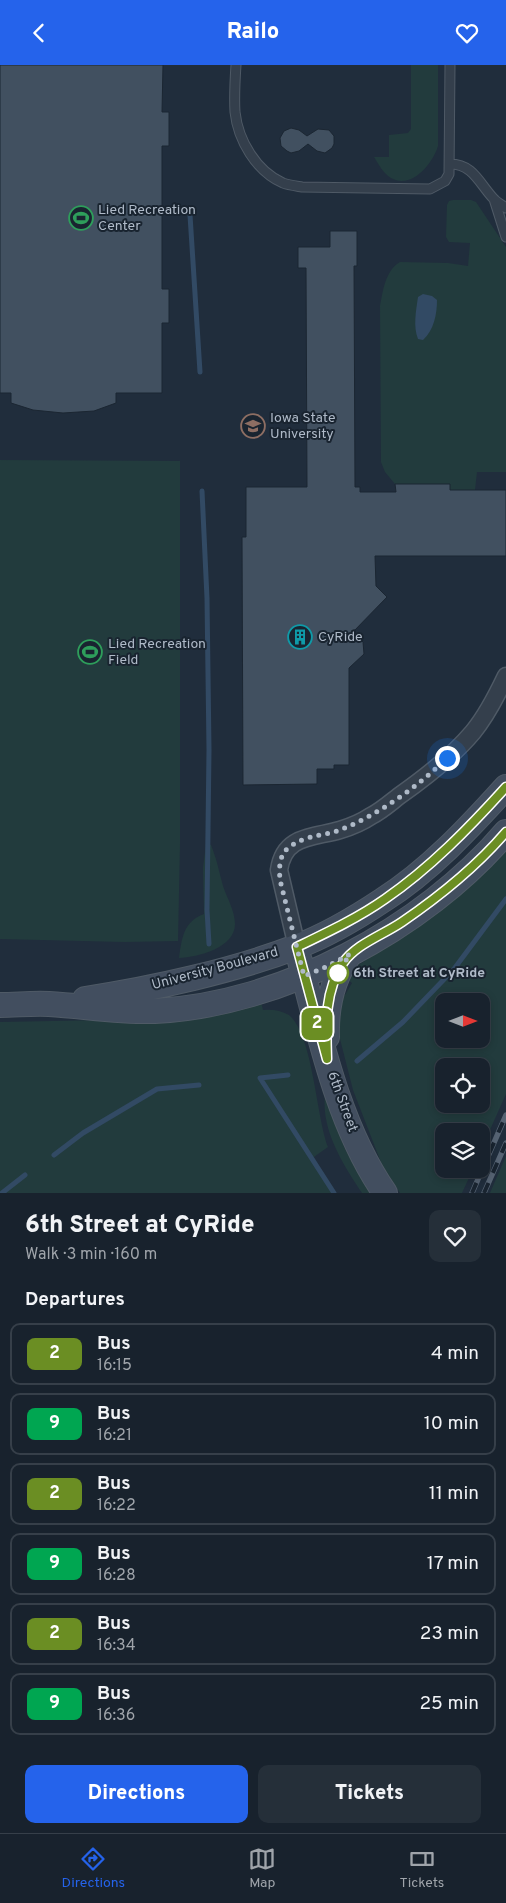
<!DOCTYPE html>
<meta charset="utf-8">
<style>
:root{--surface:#18222d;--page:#252f39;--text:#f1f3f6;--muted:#9fa4aa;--line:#363f49;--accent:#2563eb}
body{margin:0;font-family:Overpass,sans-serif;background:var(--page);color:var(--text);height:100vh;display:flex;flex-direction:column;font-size:19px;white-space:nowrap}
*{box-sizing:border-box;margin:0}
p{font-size:16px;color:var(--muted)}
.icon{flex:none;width:28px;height:28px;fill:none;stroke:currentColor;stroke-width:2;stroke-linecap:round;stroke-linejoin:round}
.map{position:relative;height:1128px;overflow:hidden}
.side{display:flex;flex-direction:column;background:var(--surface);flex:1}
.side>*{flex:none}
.badge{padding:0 10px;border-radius:8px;font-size:18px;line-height:32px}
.needle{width:32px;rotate:90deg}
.tools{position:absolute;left:435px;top:928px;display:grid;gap:10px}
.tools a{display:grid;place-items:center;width:55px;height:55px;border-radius:10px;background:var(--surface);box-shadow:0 2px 8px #0003,0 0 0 1px var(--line);font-size:25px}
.you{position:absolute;width:25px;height:25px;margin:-12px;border:4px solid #fff;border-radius:50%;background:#1a73e8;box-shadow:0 0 0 8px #1a73e833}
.map>.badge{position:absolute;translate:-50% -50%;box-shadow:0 0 0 2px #fff}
h2{padding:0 25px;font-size:19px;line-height:45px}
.round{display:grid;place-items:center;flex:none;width:52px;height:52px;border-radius:10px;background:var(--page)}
.headline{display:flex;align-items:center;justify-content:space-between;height:85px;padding:0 25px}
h1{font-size:24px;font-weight:800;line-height:38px}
.cta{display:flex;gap:10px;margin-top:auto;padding:10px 25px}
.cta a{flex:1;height:58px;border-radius:10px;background:var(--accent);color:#fff;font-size:20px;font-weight:800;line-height:58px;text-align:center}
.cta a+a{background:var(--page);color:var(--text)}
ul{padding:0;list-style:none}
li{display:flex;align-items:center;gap:15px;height:62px;margin:0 10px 8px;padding:0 15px;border:2px solid var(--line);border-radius:10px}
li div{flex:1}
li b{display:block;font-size:19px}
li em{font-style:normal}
li .badge{min-width:55px;font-weight:700;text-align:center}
header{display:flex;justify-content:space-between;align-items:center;height:65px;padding:0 25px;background:var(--accent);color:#fff;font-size:22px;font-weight:800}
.tab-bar{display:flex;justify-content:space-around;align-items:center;height:70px;border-top:1px solid var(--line);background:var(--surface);font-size:14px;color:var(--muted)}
.tab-bar a{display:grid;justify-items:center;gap:2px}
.tab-bar .active{color:var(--accent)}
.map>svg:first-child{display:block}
.green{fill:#223b3d;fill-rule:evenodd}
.water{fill:#324a64}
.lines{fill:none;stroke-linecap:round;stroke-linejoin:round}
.stream{stroke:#324a64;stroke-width:5}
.building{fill:#415060;stroke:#1b2632}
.service-casing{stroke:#4f5a66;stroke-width:11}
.minor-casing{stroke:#4f5a66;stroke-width:19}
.secondary-casing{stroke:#4f5a66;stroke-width:26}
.service{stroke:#343f4c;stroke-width:9}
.minor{stroke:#343f4c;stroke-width:16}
.secondary{stroke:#424e5f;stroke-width:24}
.rail-casing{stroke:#566373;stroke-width:5.5}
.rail{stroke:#192430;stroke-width:4;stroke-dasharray:11;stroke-linecap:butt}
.line-casing{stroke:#fff;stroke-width:11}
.line{stroke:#6b8e23;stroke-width:8}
.walk{stroke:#afbac8;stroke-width:5;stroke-dasharray:0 9}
.stop-dot{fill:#fff;stroke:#6b8e23;stroke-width:2.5}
.labels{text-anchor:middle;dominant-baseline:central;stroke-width:4;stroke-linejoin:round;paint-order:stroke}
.poi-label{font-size:14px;fill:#afbac8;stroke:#192430;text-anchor:start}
.street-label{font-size:14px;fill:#afbac8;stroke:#192430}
.stop-label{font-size:14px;font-weight:bold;fill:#afbac8;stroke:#192430;text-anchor:start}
</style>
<header><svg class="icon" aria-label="back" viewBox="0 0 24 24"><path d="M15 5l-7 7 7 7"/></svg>Railo<svg class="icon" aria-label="heart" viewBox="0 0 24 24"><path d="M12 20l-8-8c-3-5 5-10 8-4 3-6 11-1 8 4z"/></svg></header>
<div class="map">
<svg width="506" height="1128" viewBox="0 0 506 1128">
<rect width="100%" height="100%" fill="#202d3c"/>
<path class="green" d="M411,0H438V81C433,98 412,125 391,113C383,108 379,100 374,92H389V70L408,68L411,64Z
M453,135H471L476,137L506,182V407H477L475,425H450L449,419H395L385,407L381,397L380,241C383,226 385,206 400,197L448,198L468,201L470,178L449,177L446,172L447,140L449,136Z
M0,395L180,396V779L178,876L124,877L0,874Z
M206,779L211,780C217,795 219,806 223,821C227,833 235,846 235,859C235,883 198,892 179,893C182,873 183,857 204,849L203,803Z
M506,782V1029L481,1085V1066H444V1104H473L462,1128H400L382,1100L353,1025L340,974L337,951L338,927L345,930L352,918L346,913L357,901L413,864L477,815ZM444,936H481V974H444ZM444,1001H481V1039H444Z
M261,937L263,945C271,944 281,945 289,950C313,970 316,1050 328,1082L311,1094L332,1128H0V957L157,954Z
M325,1031L345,1084L371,1128H362C344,1101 321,1065 325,1031Z
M506,1091V1128H490Z"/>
<path class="water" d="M423,229L432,231L437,235C437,249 434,265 423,275L418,274C413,261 416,246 418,232Z"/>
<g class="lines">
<path class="stream" d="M190,150L200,307
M202,426L207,533L209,685L207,845L209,879
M357,996L403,957L454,904L506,834
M288,1010L260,1013L334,1128
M54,1090L83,1068L157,1024L199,1020
M2,1128L25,1110"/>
</g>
<path class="building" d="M0,0H163L162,47H169V81H162V224H169V258H162V328H116V338L94,346L63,348L33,345L11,338V328H0Z
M291,63L299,65L307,71L318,64L329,65L334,71V79L332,83L325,88L317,86L308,79L299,86L291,88L287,86L281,81L280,73L284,66Z
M330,166H357V201H354L355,422H360V427H396L395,419H450V425H506V491H375L376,521L387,532L353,567L363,577L364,589L349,603V700H334V704H317V719L243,720L242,472H246V422H307L306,203H298V182H330Z"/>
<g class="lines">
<g class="service-casing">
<path id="service" d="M236,0C235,15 234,31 235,47C238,75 256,106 283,118C288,120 296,121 302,122L430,124L445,116L449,109L450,0
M450,99C473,99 479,118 493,133C496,137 502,140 506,143
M494,134L506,172"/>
</g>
<g class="minor-casing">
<path id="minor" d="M297,882L279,805C284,770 312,773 340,765C350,762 362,757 371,751C381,746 390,738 399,731C426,712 452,692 473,667C487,650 497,630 506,611"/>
</g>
<g class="secondary-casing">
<path id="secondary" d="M300,896C320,973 339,1062 385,1128
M85,934C152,924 233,906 296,882C325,871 356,853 383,835C429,806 469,763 506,722
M0,940C16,940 33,938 49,939C84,941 119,947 155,946C281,940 424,864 506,767
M327,972C326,941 332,914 350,889"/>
</g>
<use href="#service" class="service"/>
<use href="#minor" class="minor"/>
<use href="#secondary" class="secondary"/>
<g class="rail-casing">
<path id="rail" d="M472,1128L506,1050
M484,1128L506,1078"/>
</g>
<use href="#rail" class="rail"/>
</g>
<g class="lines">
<g class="line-casing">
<path id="line" d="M506,722C469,763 430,803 385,834C358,853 326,868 297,882L327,994C326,961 324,927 343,898C356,879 383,870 402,857C440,831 476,802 506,767"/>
</g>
<use href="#line" class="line"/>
<path class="walk" d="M338,908L335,913L350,889L326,902L304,911L280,815C279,803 279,791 288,783C306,769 323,772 342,764C378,750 420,720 447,693"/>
</g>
<defs>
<g id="stadium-ring" transform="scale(1.25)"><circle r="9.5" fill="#192430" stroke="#2e9e5b" stroke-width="1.5"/><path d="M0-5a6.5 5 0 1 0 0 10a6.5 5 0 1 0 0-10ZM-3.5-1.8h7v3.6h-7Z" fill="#2e9e5b"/></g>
<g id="university-ring" transform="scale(1.25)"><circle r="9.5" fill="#192430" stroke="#8d6e63" stroke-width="1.5"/><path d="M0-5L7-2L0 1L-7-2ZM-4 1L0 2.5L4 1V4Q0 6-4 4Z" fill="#8d6e63"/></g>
<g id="building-ring" transform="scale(1.25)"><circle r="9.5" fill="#192430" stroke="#0f9aa8" stroke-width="1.5"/><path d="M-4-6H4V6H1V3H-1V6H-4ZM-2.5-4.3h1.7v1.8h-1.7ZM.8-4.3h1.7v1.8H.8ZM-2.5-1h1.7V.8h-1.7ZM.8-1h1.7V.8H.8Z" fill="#0f9aa8"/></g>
</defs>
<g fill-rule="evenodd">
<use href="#stadium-ring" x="81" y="153"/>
<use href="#university-ring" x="253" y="361"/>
<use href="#building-ring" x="300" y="572"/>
<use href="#stadium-ring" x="90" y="587"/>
</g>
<circle class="stop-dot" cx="338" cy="908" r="10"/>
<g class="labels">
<g class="poi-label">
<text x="98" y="145">Lied Recreation<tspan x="98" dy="16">Center</tspan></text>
<text x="270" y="353">Iowa State<tspan x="270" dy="16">University</tspan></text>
<text x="318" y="572">CyRide</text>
<text x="108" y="579">Lied Recreation<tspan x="108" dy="16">Field</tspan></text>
</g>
<g class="street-label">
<text transform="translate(215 904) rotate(-15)">University Boulevard</text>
<text transform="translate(342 1037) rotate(70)">6th Street</text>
</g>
<g class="stop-label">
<text x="353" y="908">6th Street at CyRide</text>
</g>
</g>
</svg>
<div class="tools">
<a><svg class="needle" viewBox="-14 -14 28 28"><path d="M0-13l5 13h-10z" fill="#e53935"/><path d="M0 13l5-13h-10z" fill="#9fa4aa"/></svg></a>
<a><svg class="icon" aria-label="locate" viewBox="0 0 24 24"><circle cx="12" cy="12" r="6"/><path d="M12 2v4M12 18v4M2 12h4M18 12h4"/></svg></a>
<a><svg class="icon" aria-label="layers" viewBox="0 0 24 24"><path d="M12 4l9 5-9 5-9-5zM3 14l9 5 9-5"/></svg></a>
</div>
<div class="you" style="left:447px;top:693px"></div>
<b class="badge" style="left:317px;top:959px;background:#6b8e23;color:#fff">2</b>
</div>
<section class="side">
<div class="headline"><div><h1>6th Street at CyRide</h1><p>Walk · 3 min · 160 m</p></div><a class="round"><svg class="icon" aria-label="heart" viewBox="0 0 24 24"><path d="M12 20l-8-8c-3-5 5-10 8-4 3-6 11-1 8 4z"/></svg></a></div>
<h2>Departures</h2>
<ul>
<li><span class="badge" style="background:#6b8e23;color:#fff">2</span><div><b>Bus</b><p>16:15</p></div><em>4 min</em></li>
<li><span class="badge" style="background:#00a651;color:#fff">9</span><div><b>Bus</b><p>16:21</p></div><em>10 min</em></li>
<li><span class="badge" style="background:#6b8e23;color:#fff">2</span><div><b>Bus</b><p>16:22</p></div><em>11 min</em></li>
<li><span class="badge" style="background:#00a651;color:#fff">9</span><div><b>Bus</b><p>16:28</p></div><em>17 min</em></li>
<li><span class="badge" style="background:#6b8e23;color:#fff">2</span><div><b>Bus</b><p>16:34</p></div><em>23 min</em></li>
<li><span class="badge" style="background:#00a651;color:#fff">9</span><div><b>Bus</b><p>16:36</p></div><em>25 min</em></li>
</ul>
<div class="cta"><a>Directions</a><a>Tickets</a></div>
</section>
<nav class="tab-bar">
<a class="active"><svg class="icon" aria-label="directions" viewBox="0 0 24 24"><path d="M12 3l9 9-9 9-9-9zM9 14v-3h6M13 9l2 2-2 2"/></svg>Directions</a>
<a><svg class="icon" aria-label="map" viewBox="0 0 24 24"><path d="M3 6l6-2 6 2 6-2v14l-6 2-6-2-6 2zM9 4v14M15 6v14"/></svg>Map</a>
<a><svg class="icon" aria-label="tickets" viewBox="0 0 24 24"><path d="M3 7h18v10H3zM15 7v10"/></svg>Tickets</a>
</nav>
